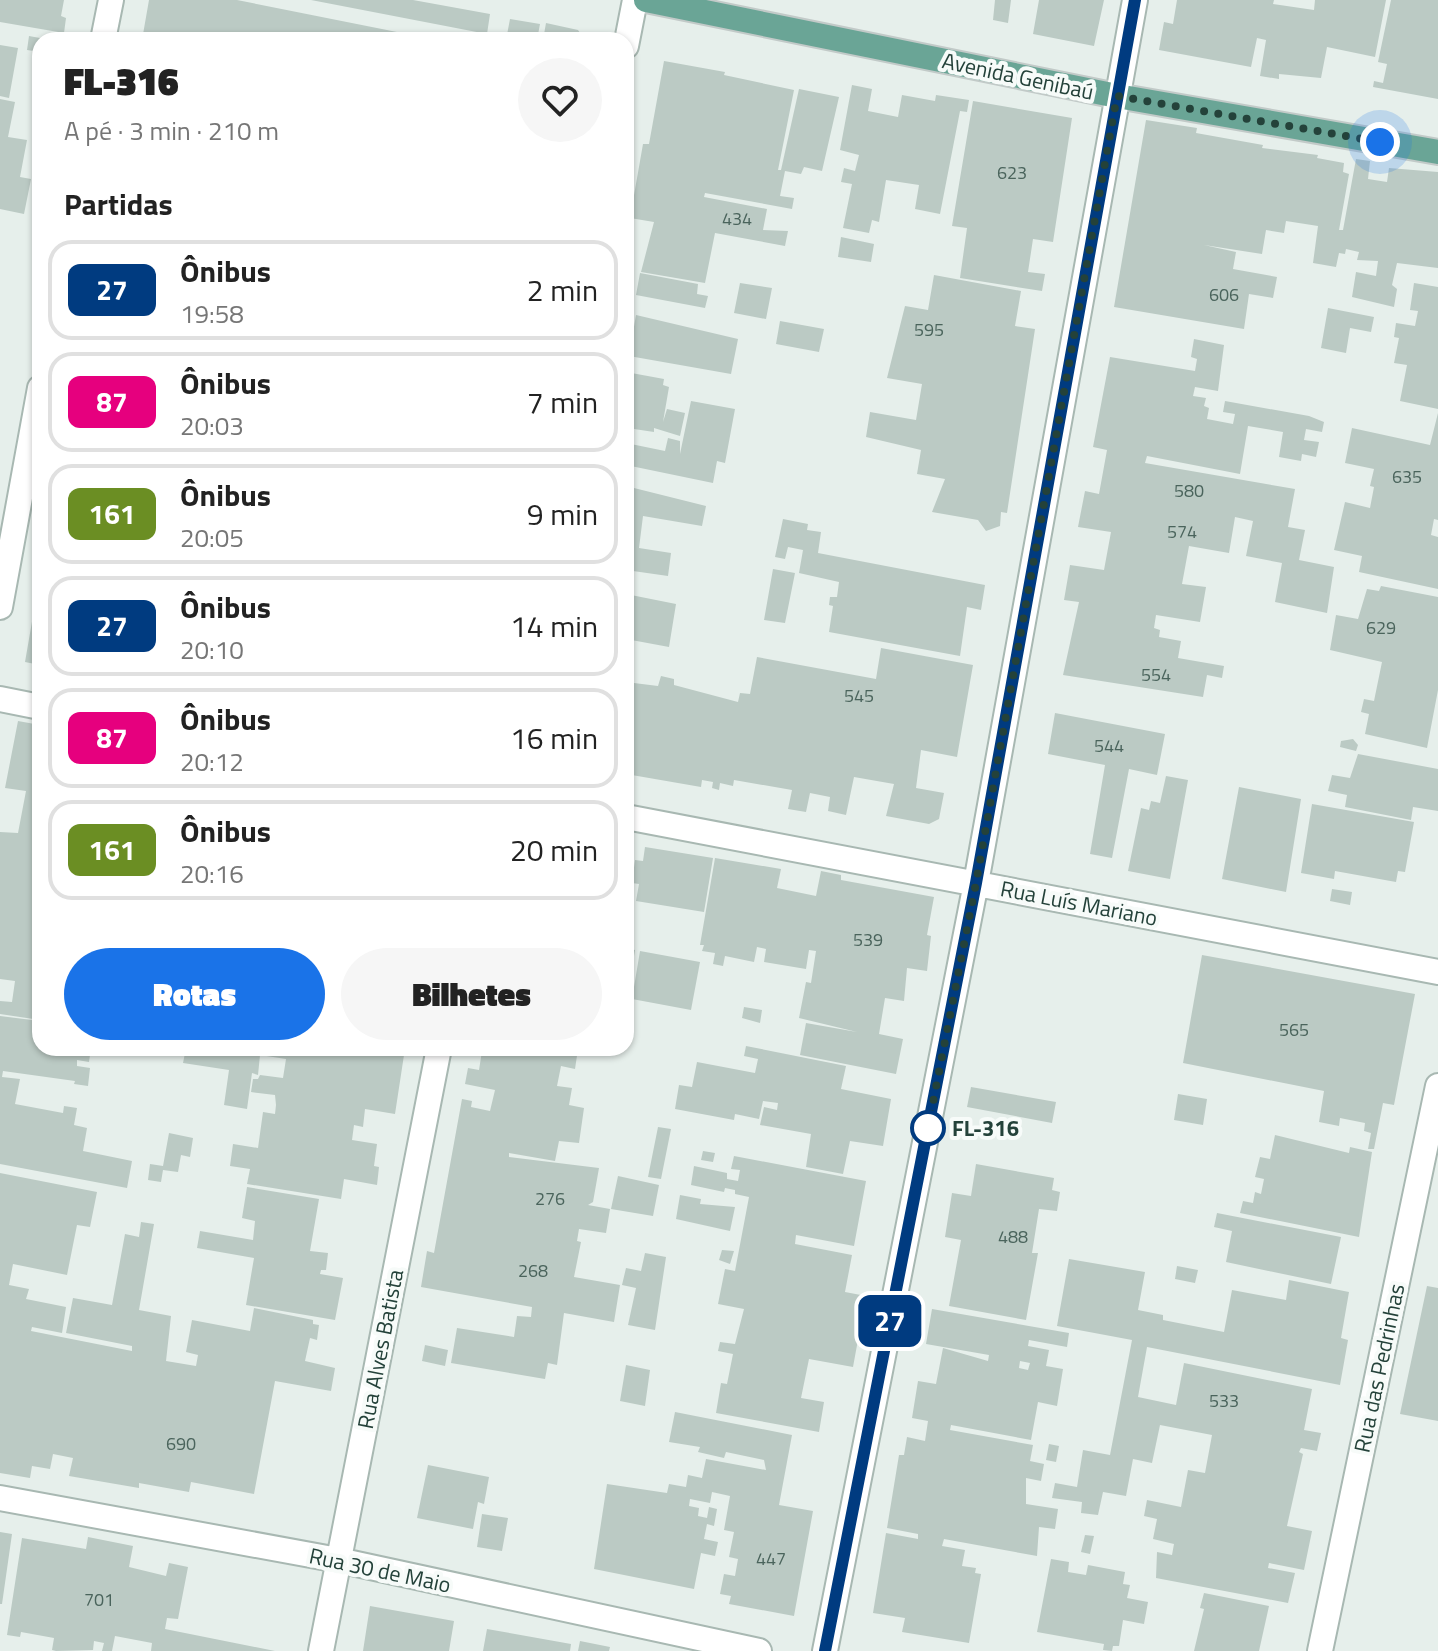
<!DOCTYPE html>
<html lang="pt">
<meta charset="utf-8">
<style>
:root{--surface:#fff;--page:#f6f6f6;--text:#222;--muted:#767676;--line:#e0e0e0;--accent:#1a73e8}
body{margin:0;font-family:"Titillium Web",sans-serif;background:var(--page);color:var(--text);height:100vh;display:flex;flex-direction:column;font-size:30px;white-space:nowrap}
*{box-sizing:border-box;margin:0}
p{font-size:26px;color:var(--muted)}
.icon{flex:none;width:44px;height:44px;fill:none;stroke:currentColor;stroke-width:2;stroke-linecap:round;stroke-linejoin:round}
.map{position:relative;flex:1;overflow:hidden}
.details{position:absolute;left:32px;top:32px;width:602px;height:1024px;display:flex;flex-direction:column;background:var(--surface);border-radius:24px;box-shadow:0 2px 6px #0004}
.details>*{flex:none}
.badge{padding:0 16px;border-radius:12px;font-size:28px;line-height:52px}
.you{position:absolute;width:40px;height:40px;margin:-20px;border:6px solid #fff;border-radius:50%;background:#1a73e8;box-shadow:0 0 0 12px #1a73e833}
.map>.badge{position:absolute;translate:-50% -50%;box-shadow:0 0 0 4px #fff}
h2{padding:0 32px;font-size:30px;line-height:72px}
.round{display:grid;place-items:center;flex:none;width:84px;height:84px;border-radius:42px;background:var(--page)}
.headline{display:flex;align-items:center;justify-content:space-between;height:136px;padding:0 32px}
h1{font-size:38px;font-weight:800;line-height:60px}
.button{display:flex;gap:16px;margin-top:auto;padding:16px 32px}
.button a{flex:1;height:92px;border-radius:48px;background:var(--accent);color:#fff;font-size:32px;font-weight:800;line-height:92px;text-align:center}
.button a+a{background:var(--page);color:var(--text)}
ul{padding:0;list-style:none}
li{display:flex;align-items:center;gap:24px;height:100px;margin:0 16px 12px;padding:0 16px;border:4px solid var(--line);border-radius:24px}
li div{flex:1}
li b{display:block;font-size:30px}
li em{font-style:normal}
li .badge{min-width:88px;font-weight:700;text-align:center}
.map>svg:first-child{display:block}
.building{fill:#bbcac4;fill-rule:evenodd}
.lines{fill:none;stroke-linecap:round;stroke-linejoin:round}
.street-casing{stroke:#a8b8b2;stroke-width:28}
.primary-casing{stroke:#c2cac8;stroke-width:28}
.street{stroke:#fff;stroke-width:24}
.primary{stroke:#6aa596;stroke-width:24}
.line-casing{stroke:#fff;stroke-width:18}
.line{stroke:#003b80;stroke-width:12}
.walk{stroke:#24423a;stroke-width:8;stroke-dasharray:0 14.4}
.stop-dot{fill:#fff;stroke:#003b80;stroke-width:4}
.labels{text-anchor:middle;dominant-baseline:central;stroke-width:8;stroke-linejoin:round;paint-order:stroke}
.number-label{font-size:18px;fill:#4a645c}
.street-label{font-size:22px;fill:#24423a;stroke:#f7fbf9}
.stop-label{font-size:22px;font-weight:bold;fill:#24423a;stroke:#f7fbf9;text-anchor:start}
</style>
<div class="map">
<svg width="1438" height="1651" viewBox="0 0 1438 1651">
<rect width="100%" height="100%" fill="#e6efeb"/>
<path class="building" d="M0,0H64L61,16L66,18L64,33L0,22Z
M149,0H237L437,40H142Z
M311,0H413L490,14L487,34Z
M995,0H1011L1008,23L993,20Z
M1039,0H1104L1094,46L1033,34Z
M1177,0H1274L1273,4L1314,10L1315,0H1386L1375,57L1327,47L1321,78L1279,74V79L1260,76L1266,40L1257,38L1251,67L1159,50L1164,22L1173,24Z
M1391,0H1438V99L1373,87L1374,81L1383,83L1387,64L1378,62Z
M510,19L540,24L537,40H506Z
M546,23L578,30L585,40H543Z
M29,36L40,38V52L27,50Z
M0,45L18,48L9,98L0,96Z
M664,61L725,72L724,75L794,90L778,170H781L799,89L839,97L822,171L804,167L801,174L785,171L780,196L794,198L792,209L705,193L704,197L767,209L763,230L788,231L785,246L715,233L705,283L641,272L654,222L630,218L643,144H649Z
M852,85L872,89L868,111L898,117L902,95L935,101L936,95L969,100L967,112L960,111L940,214L915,209L919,185L886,180L879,222L872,220L869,233L843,228L852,184L841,182L844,168L855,171L859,155L840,150Z
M0,99L15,102L8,137L27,140L20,177L31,179L24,214L0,209Z
M973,101L1072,118L1053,242L1033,239L1028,272L1045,274L1042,291L960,278L967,228L952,226Z
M1146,120L1197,128L1196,133L1263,145L1262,148L1318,155L1317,158L1344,163L1343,172L1349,174L1339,230H1343L1356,159L1370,161L1368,179L1387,182L1389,168L1438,172V268L1397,263L1392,285L1397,289L1394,307L1352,297L1356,272L1376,276L1378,261L1357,260L1359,252L1346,249L1345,254L1339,253L1336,267L1313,263L1318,226L1286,221L1284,233L1266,230L1262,254L1204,245L1236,252L1233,269L1277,277L1273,298L1249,294L1244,329L1114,307Z
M841,237L874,244L871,262L838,257Z
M640,273L698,284L697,294L708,296L705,308L636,295Z
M934,275L1021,291L1015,326L1035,329L1007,513L1001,512L1000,526L986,531L978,520L932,512L945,479L917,474L921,450L866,437L870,412L916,420L922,384L887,378L905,306L928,310Z
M740,283L772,288L766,319L734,313Z
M1414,283L1438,287V409L1400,401L1407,365L1394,363L1399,338L1394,337L1396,323L1415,326L1418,311L1410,310Z
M1328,308L1374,317L1371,332L1350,328L1346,353L1321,348Z
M636,315L738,339L731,374L629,356Z
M780,321L824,329L819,352L776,344Z
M1194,339L1224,345L1218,391L1195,387L1193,396L1206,398L1204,406L1209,408L1207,419L1233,424L1235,414L1223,412L1225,401L1309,416L1324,422L1322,432L1306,429L1304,440L1319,442L1316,457L1302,454L1301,461L1279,457L1283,432L1248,426L1240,474L1147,456L1145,463L1295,489L1288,527L1305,530L1299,560L1334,567L1327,613L1275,602L1282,563L1246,556L1253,521L1235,517L1229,553L1189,546L1182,584L1206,587L1200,622L1156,615L1154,628L1160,630L1159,637L1181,641L1178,658L1224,666L1222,678L1207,675L1203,697L1063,675L1079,602L1064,600L1070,565L1104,570L1111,532L1078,527L1085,491L1099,494L1107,450L1093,447L1110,357L1195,371L1197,359L1191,357Z
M626,372L664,379L663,385L669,387L663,422L667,409L685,413L680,436L654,428V432L634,429L632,437L626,436Z
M691,401L735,409L725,463L717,461L713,483L626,465V443L665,451L668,438L680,441V454Z
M1438,413V520L1434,519L1431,535L1438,537V589L1359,572L1362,556L1334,550L1345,502L1370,508L1374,487L1370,486L1374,469L1345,463L1352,428L1430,445Z
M626,486L706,506L702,526L643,516L639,548L671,553L668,576L626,570Z
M783,519L808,524L807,530L821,532L818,553L985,585L981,610L967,607L960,656L829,632L833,606L829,605L830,597H837L839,582L799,573L803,550L788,547L785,559L775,557Z
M773,569L795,573L785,623L764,620Z
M1381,586L1438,597V690L1427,748L1365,734L1369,714L1361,712L1364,699L1374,701L1382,662L1330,650L1336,615L1358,619L1367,589L1379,591Z
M38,587H40V665L25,662Z
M626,594L676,604L669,647L626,639Z
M881,648L973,665L957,757L921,750L916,788L944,793L939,819L929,824L886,816L894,784L854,777L846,815L828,811L830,797L810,793L806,812L788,809L792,790L734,780L733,786L720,783L719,790L712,788L713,782L702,780L701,787L626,774V682L658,686L661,676L674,679V685L738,702L740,693L750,694L757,657L876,679Z
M1055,713L1165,734L1157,775L1129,769L1112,858L1090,854L1105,765L1048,754Z
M18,721L40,725V1020L0,1014V1001L12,1002L15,981L0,979V832L18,833L26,791L5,788Z
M1353,739L1358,745L1356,751L1340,747L1341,741Z
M1358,754L1438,769V811L1413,807L1411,820L1345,807L1347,795L1328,791L1332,775L1350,778Z
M1166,776L1188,780L1170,879L1128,871L1141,808L1149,810L1151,801L1160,803Z
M1239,787L1301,799L1286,892L1222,879Z
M1312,804L1414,822L1405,872L1398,871L1396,882L1335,871L1334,879L1301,873Z
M645,847L713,858L704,912L636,901L639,884L632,883L635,860L643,861Z
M626,855L632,856L628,885H626Z
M715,858L781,869L777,888L816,896L821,871L841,875V880L934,897L927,935L931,936L927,971L907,968L904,1001L885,998L879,1034L903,1039L896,1074L800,1055L806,1023L857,1032L799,1018L806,982L811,983L816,951L809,950L806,969L764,962L766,949L757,947L754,962L725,956L723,966L713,964L715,953L702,951L704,945H700Z
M1332,889L1352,892L1350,905L1330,901Z
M626,948L635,950L633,962L626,960Z
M640,951L700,962L691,1010L632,999Z
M1202,955L1415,994L1394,1105L1383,1103L1374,1149H1368L1371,1133L1364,1131L1365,1123L1340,1118L1339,1126L1319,1122L1324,1091L1183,1063Z
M626,998L632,999L628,1024H626Z
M744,1007L762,1010L760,1023L742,1018Z
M0,1016L40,1021V1048H91L89,1062L77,1060V1066L90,1068L88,1086L74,1084L75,1081L3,1071L2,1077L20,1079L15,1104L63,1113L64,1106L77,1108L74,1125L87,1128L83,1151L132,1161L127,1188L0,1164Z
M746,1046L846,1066L841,1089L891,1099L883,1146L850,1141L843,1174L806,1167L811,1134L760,1125L764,1107L777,1110L778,1103L763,1101L759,1119L735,1114L734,1120L675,1109L679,1085L692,1087L697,1062L755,1073L758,1059L744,1056Z
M186,1048H250L249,1053L257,1055L258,1048H392L391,1053L404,1055L395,1114L365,1109L363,1127L354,1125L352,1140L377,1144L374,1166L379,1167L377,1185L344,1179L341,1199L247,1184L250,1169L230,1166L233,1144L258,1148L263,1112L275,1114L276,1105L275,1095L251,1092L253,1079H258L260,1075L283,1078L286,1059L260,1055L258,1075L252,1073L247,1109L224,1105L229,1070L183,1063Z
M473,1048L578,1049L575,1069L561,1066L557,1086L572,1088L569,1105L584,1108L579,1143L559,1141L555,1161L509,1153V1157L599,1168L593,1202L588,1205L610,1209L606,1233L579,1229L577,1241L581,1242L574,1277L620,1285L614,1322L564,1313L557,1365L548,1363L545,1379L451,1363L457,1328L514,1337L517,1316L531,1317L532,1307L421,1287L427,1251L434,1253L462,1099L472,1101L471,1107L490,1111L495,1090L465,1084L468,1068L479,1070L482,1051Z
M971,1087L1056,1102L1052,1123L967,1107Z
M1178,1094L1207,1099L1203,1125L1174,1120Z
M658,1127L671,1129L661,1179L648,1177Z
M169,1133L193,1138L190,1157L181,1155L178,1172L163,1170L161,1182L148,1180L150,1164L163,1166Z
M1275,1135L1349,1153L1350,1147L1372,1152L1359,1237L1240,1213L1243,1201L1253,1203L1255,1192L1261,1194L1264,1179L1255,1177L1260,1157L1270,1159Z
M703,1151L715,1153L713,1162L701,1160Z
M734,1156L866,1181L854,1246L796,1235L795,1244L852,1255L845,1292L866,1296L853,1367L809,1359L801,1398L824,1402L819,1432L716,1413L721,1383L727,1384L733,1354L718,1351L720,1342L735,1344L744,1309L718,1304L725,1269L735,1271L749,1197L735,1194V1190L725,1188L724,1192L691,1185L694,1166L727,1173V1179L738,1181L740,1170L731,1169Z
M976,1164L1054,1178L1052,1190L1060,1192L1057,1211L1039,1209L1032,1253H1038L1026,1320L949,1306L961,1240L945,1237L952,1193L971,1196Z
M0,1173L97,1192L90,1227L77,1225L67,1275L13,1264L9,1285L29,1289L26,1299L66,1307L62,1333L32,1327L31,1331L132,1351V1346L66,1333L73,1298L112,1305L125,1234L139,1237L141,1222L154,1224L139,1310L171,1316L166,1361L196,1366L198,1355L186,1352L192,1320L250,1331L254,1308L313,1320V1324L319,1325L317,1340L310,1338L305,1361L335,1368L331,1391L275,1381L254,1494L191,1482L189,1492L139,1483V1488L69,1476L73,1458L53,1454L50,1469L32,1466L30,1478L0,1473Z
M618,1176L659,1185L653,1216L611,1209Z
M247,1187L319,1199L310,1251L328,1253L326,1270H321L320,1274L343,1278L335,1320L246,1305L254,1258L197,1248L200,1231L253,1240L255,1221L242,1218Z
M680,1195L701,1199L700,1204L735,1207L730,1231L676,1219Z
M1217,1213L1341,1237L1331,1284L1226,1262L1232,1231L1214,1227Z
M722,1250L734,1251L730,1264L719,1260Z
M645,1253L666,1257L655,1330L628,1325L636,1288L622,1285L626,1268L641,1271Z
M1069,1259L1145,1272L1138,1310L1163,1315V1320L1224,1332L1232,1290L1286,1300L1289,1280L1349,1292L1341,1338L1348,1340L1340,1385L1147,1347L1138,1397L1176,1405L1184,1363L1312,1389L1304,1430L1321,1433L1317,1451L1301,1448L1299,1452L1303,1454L1287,1526L1312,1531L1304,1570L1269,1563L1268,1568L1295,1573L1288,1603L1156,1578L1157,1552L1172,1555L1174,1544L1153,1539L1157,1519L1144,1516L1147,1500L1181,1507L1188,1470L1205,1473L1212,1435L1160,1425L1152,1463L1133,1459L1126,1496L1103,1492L1098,1515L1081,1513L1082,1502L1052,1498L1055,1483L1077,1487L1083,1450L1110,1455L1132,1340L1057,1326Z
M1177,1266L1198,1270L1195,1283L1175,1279Z
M1427,1286L1438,1288V1421L1400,1414Z
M932,1309L1069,1333L1067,1347L1029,1340L1028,1346L1049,1350L1046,1366L1063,1369L1057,1406L1038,1402L1031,1440L951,1425L950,1430L1033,1445L1030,1461L1044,1464L1041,1481L1026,1478V1504L1058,1509L1055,1529L1039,1527L1037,1556L944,1539L942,1546L965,1550L962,1566L976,1568L975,1573L981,1574L969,1643L902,1632L905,1618L873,1613L886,1533L918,1539V1534L887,1528L899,1455H904L907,1437L925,1441L928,1421L912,1418L918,1381L936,1384L943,1348L988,1361L989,1355L926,1344ZM1020,1361L1030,1363L1028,1370L1019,1368Z
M425,1345L448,1350L445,1366L422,1361Z
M626,1365L650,1370L645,1406L620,1401Z
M675,1412L792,1435L779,1505L813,1511L794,1616L729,1604L731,1596L720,1594L724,1574L735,1576L738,1559L729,1557L734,1532L724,1530L730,1496L712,1492L710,1503L690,1499L689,1506L699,1508L698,1516L707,1518L709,1507L717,1509L714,1526L707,1524L704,1539L718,1542L715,1556L701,1553L694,1589L594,1569L607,1484L667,1493L669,1484L686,1487L688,1475L702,1478L706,1459L766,1470L764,1460L726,1452L724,1458L698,1452L700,1447L669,1442Z
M1049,1444L1059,1446L1056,1462L1046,1460Z
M428,1465L489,1477L484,1504L478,1502L473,1529L417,1518Z
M482,1514L508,1518L502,1551L477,1547Z
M0,1532L12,1534L2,1604H0Z
M1085,1535L1094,1536L1090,1554L1081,1552Z
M88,1537L133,1546L129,1567L166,1576L169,1563L188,1567L178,1619L167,1618L165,1629L275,1651H151L152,1643L115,1636L112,1651H102L104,1643L94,1641L93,1650L56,1651L52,1650L54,1638L21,1632L20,1637L7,1635L22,1538L86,1549Z
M1051,1559L1069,1562L1068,1572L1086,1575L1088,1565L1125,1572L1123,1584L1130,1585L1127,1598L1148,1602L1144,1624L1123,1620L1119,1646H1113L1112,1651L1103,1650L1104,1644L1037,1632Z
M1204,1593L1269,1606L1259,1651H1194L1204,1609L1200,1608Z
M370,1606L454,1621L449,1651H363Z
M487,1629L571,1644L570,1651H483Z
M580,1641L610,1647L609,1651H578Z"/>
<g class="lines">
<g class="street-casing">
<path id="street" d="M103,40L111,0
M626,46L635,0
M0,607L40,388
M0,699L40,707
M626,817L1438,972
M0,1498L338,1560L759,1651
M321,1651L439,1048
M825,1651L976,883L1135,0
M1320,1651L1438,1086"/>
</g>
<g class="primary-casing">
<path id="primary" d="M646,0L1117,96L1438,152"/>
</g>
<use href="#street" class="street"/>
<use href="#primary" class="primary"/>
</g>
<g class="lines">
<g class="line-casing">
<path id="line" d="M825,1651L976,883L1135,0"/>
</g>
<use href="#line" class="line"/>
<path class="walk" d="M928,1128L976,883L1117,96L1380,142"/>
</g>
<circle class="stop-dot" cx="928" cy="1128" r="16"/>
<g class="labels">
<g class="number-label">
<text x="1012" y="172">623</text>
<text x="737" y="218">434</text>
<text x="1224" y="294">606</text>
<text x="929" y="329">595</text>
<text x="1407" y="476">635</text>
<text x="1189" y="490">580</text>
<text x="1182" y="531">574</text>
<text x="1381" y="627">629</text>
<text x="1156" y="674">554</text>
<text x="859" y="695">545</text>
<text x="1109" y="745">544</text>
<text x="868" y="939">539</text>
<text x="1294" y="1029">565</text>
<text x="550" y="1198">276</text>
<text x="1013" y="1236">488</text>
<text x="533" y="1270">268</text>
<text x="1224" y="1400">533</text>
<text x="181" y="1443">690</text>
<text x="771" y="1558">447</text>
<text x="99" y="1599">701</text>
</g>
<g class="street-label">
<text transform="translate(1018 76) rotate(12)">Avenida Genibaú</text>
<text transform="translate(1079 903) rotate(11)">Rua Luís Mariano</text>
<text transform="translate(380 1349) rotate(-79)">Rua Alves Batista</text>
<text transform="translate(1379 1368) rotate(-78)">Rua das Pedrinhas</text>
<text transform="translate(380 1570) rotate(12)">Rua 30 de Maio</text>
</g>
<g class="stop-label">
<text x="952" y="1128">FL-316</text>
</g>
</g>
</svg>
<div class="you" style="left:1380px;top:142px"></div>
<b class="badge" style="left:890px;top:1321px;background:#003b80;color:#fff">27</b>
<section class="details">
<div class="headline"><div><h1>FL-316</h1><p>A pé · 3 min · 210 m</p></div><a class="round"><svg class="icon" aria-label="heart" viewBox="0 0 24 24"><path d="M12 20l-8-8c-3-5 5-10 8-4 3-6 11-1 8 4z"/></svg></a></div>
<h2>Partidas</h2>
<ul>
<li><span class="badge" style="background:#003b80;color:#fff">27</span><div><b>Ônibus</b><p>19:58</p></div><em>2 min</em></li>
<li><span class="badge" style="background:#e6007e;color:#fff">87</span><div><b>Ônibus</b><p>20:03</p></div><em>7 min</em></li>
<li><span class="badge" style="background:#6b8e23;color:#fff">161</span><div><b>Ônibus</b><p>20:05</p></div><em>9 min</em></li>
<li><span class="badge" style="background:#003b80;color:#fff">27</span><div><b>Ônibus</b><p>20:10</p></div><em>14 min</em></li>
<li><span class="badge" style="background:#e6007e;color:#fff">87</span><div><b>Ônibus</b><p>20:12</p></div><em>16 min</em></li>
<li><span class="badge" style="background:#6b8e23;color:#fff">161</span><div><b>Ônibus</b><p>20:16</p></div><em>20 min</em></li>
</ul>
<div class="button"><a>Rotas</a><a>Bilhetes</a></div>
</section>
</div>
